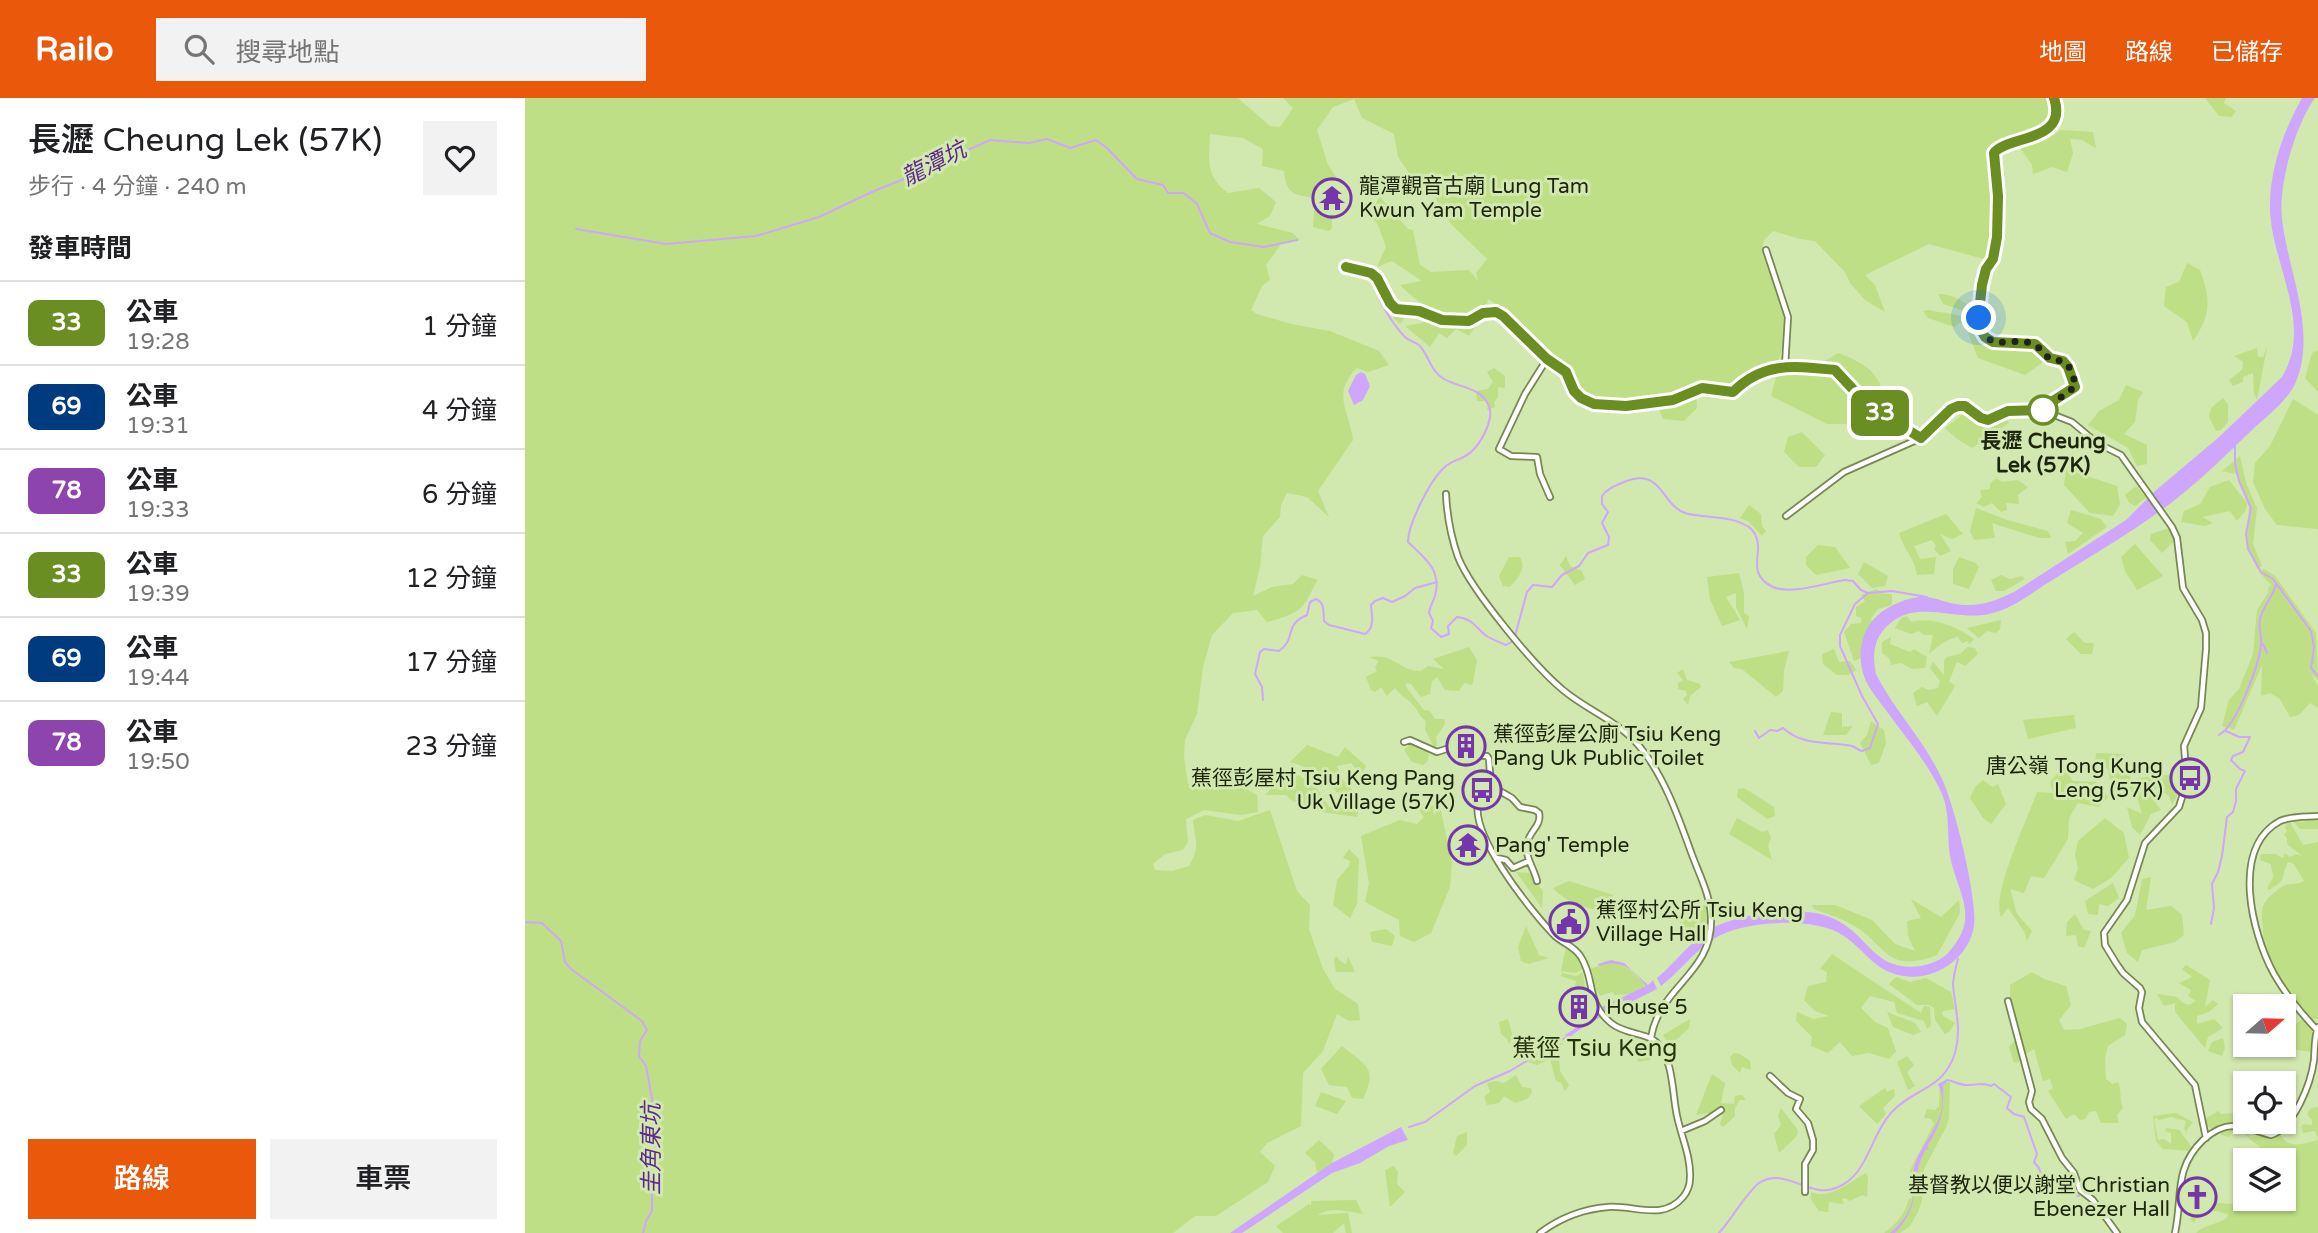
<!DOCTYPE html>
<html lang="zh-TW">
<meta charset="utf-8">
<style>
:root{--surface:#fff;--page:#f2f2f2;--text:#202124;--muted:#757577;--line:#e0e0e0;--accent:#ea580c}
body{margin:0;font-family:"Varela Round","Noto Sans TC",sans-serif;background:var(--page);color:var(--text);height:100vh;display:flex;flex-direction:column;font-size:26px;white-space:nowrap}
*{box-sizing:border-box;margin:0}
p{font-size:23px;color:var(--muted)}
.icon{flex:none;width:38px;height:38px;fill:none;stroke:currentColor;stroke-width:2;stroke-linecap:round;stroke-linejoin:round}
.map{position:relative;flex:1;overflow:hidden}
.details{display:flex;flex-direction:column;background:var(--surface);width:525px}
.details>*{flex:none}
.badge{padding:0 14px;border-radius:10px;font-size:24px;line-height:46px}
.needle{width:46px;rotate:70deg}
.buttons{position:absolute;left:1708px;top:896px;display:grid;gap:14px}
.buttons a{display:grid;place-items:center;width:63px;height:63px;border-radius:0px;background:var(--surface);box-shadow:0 2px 5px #0004;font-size:35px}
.you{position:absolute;width:35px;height:35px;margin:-18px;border:5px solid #fff;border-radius:50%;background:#1a73e8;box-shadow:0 0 0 10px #1a73e833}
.map>.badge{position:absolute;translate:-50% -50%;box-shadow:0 0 0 4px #fff}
h2{padding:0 28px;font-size:26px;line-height:63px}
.round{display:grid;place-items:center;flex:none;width:74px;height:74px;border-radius:0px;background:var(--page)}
.summary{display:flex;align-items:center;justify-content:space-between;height:119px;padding:0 28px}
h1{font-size:33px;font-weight:600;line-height:52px}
.button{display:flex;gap:14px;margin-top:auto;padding:14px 28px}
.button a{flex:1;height:80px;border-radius:0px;background:var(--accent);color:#fff;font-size:28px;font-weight:600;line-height:80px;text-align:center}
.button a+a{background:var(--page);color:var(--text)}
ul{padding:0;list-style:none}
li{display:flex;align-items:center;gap:21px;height:84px;padding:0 28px;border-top:2px solid var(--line)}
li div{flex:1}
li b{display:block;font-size:26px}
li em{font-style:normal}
li .badge{min-width:77px;font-weight:700;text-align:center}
header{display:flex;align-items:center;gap:42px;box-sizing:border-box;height:98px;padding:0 35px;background:var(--accent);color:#fff}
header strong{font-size:33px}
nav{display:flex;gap:38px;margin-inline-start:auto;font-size:24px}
.search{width:490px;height:63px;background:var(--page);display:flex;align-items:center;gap:18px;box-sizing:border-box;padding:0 24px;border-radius:0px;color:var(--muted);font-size:26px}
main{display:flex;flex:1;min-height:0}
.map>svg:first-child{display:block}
.green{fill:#bedf85}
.water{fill:#cfa6fe}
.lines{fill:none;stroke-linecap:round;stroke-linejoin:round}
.stream{stroke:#cfa6fe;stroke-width:2}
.street-casing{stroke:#758853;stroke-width:8}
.street{stroke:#fff;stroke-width:4.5}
.line-casing{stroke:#fff;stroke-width:16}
.line{stroke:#6b8e23;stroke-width:10}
.walk{stroke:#1d250f;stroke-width:7;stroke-dasharray:0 12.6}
.stop-dot{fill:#fff;stroke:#6b8e23;stroke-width:3.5}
.labels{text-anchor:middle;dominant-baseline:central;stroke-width:6;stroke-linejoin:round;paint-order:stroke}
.poi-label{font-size:21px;fill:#1d250f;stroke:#d1e8ae;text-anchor:start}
.stop-label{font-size:21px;font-weight:bold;fill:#1d250f;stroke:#d1e8ae}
.water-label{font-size:23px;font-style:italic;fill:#602a8d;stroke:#d1e8ae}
.quarter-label{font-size:24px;fill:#26330b;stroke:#d1e8ae}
</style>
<header>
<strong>Railo</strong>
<div class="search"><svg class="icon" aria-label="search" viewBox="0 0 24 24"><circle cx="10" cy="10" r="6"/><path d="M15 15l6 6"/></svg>搜尋地點</div>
<nav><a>地圖</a><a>路線</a><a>已儲存</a></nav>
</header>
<main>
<section class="details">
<div class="summary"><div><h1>長瀝 Cheung Lek (57K)</h1><p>步行 · 4 分鐘 · 240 m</p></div><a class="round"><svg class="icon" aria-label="heart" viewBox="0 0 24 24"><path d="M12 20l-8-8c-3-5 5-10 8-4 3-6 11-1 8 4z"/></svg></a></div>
<h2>發車時間</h2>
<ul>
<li><span class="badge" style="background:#6b8e23;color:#fff">33</span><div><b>公車</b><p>19:28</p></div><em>1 分鐘</em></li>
<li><span class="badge" style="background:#003b80;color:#fff">69</span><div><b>公車</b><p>19:31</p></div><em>4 分鐘</em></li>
<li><span class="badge" style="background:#8e44ad;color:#fff">78</span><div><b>公車</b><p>19:33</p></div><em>6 分鐘</em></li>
<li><span class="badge" style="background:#6b8e23;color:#fff">33</span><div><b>公車</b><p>19:39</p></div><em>12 分鐘</em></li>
<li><span class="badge" style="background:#003b80;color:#fff">69</span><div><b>公車</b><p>19:44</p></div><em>17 分鐘</em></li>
<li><span class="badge" style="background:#8e44ad;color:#fff">78</span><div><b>公車</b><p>19:50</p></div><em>23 分鐘</em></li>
</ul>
<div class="button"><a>路線</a><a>車票</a></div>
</section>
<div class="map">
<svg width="1793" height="1135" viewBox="0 0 1793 1135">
<rect width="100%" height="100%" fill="#d1e8ae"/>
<path class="green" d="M0,0H713L745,28L755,29L768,10L758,0H1528L1531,8L1525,25L1511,34L1472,46C1462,58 1469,69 1470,84C1473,111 1468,136 1462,162L1404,146L1340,177L1350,187L1360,214L1340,202L1325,185L1320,174L1290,143L1275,141L1248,133L1239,142L1237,151L1261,218L1260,239L1254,261L1247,267L1231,271L1203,290L1171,287L1140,299L1111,303L1070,301L1054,292L1042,270L1024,257L977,210L963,201L962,206C956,209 948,214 942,216C915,221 893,205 875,187L897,183L867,163L852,169L861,149L853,127L844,115L855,99L883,131L888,132L895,167L906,174L944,172L953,183L951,175L962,161L925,125L907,94L886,78L873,59L869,36L837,20L829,1L808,9L792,32L803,67L816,86L811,94L798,101L807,120V130L804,133L788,129L790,100C769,97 761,96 759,73L737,68L738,51L718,40L685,36C684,62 680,78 703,95L734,90L751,104L745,118L732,126L768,135L775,142L757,145L741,167L745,182L737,188L726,212L732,216L766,226L805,233L854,253L864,267L843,274L832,270C806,296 824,312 828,342L793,393L804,419L782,399L762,395L756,407L755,419L738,438L735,469L728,498L747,489L768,486L777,477L793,482C788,489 786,495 782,502C774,516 757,520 742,524L732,512L708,515L687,537L678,569L672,616L660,642L659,659L663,686L672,688L711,685L732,697L733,714L716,717L679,712L661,721L663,744L658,752L640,756L628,766L630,772L647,773L664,768C676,747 670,744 668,722L680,717L713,723L745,712L772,793L785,807L784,831L798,871L810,891L833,906L835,922L824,923L812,916L798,953L778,975L776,1028L742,1045L735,1054L750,1068L743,1084L691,1118H670L648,1135H0Z
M1680,0H1701L1699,5L1711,13L1707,19L1694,18Z
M1536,32L1568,34L1571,50L1557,42L1545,41L1548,55L1542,74L1527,69L1508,76L1507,67L1495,50C1509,43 1524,42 1536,32Z
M1662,165L1675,172C1686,202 1686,217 1668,243L1662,224L1639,208L1641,189L1654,184Z
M863,195L869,200L879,221L875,226L865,216L857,201Z
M1413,196C1428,196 1443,204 1452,217L1418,206Z
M1404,212C1418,216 1429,214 1442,221V227L1434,225L1430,229L1403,220L1398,213Z
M911,217L940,229H950L944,238L931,231L922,240L914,235L905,249L880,228L897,225Z
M1448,229L1459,241L1460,247L1503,248L1525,254L1518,264L1500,277L1453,260L1443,235Z
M1742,249L1732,302L1729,296L1728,275L1718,279V284L1708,288L1704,282L1717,272L1718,264L1709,258L1732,250L1733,259H1738Z
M1793,252V294L1780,280L1787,255Z
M1313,255C1330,261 1353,272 1357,292C1358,297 1357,305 1356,310L1333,326H1302L1246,298L1253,272L1282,274Z
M969,270L980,278V290L973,289V299L969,304L970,309L962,312L963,303H952L951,293L963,291L968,284L962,274Z
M1601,287L1618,294L1613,302L1610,324L1599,336L1622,347V366L1612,368L1603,350L1563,327L1574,313L1594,302Z
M1171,294L1172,310L1159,323L1138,321L1134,311Z
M1698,300L1703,306V324L1696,332L1691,333L1684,319L1686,310Z
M1768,301L1793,317V431L1752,427L1740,411L1728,384L1730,365L1745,348Z
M1437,317H1445L1463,325L1483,317L1482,322L1484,325L1447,350L1432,341L1420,330Z
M1277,334L1300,357L1291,369H1274L1259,354L1263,339Z
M1715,358L1721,385L1732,410L1728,446L1737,468L1732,471L1721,445L1724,408L1711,376L1697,373Z
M1541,371L1592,388L1595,407L1588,418L1565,415L1539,387Z
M1471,380L1477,384L1493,382L1503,389L1493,397L1494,406L1481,405L1482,412L1476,414L1467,405L1459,409L1451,405L1457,399L1455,392L1465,391V386Z
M1704,382L1722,405L1721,412L1712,423L1705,413L1677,419L1688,425L1680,428L1656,424L1659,413L1675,406L1685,389Z
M1611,388L1621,400L1610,408L1604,405L1600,397Z
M1224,407L1236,416L1237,428L1241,433L1237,438L1223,423L1215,420Z
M1451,410L1482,422L1523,433L1526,440H1514L1467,425L1470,440L1449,442L1445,433Z
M1546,412L1576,421L1582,429L1543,456L1540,444L1550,443L1558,435L1542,425Z
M1421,416L1438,436L1427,441L1415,436L1426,453L1415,458L1409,451L1411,448L1407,442L1389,448L1395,461L1411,459L1409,476L1392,477C1389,458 1379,453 1374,435Z
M1644,430L1651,441L1637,455L1625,442L1626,436Z
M1610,446L1638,478L1612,492L1600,473L1596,459Z
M1293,447L1310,449L1325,470L1291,477L1281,467V459Z
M1041,458L1045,468L1057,473L1060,481L1050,487L1035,467Z
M984,459H995C1002,472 993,479 985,489L978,488L974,478Z
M1434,459L1451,465L1454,469L1444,491L1428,486V471Z
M1339,464L1363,478L1360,488L1347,490L1333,476Z
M1739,471L1750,478L1791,535L1793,582L1786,576L1793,588V610L1785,605L1774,617L1765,619L1755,601L1745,595L1736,598L1737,567L1709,632L1697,628L1704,602L1714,591L1728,556L1732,512L1743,495L1744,488H1747L1734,474Z
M1214,475L1219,495V515L1224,518L1222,531L1211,509V495L1201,499L1215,522L1197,528L1185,501L1182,479Z
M1476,477L1485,481L1497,478L1500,481L1479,493H1471L1466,482Z
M1351,491L1360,496H1367V507L1353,511L1346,520L1347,524C1340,535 1335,546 1336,560L1329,563L1319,534L1326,526L1336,525L1337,520L1331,518V509L1340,503L1336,497Z
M1382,518L1386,524C1410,519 1429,528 1449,541L1444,547L1443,543L1437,545L1433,539C1421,541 1413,548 1404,556L1408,537H1399L1394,533L1386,536L1370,530L1376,520Z
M1476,522L1475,531L1471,535L1462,533L1454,540L1442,530Z
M1549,534L1560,545H1569L1567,556H1556L1541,541Z
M1366,539L1365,546L1385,554L1389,551L1402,559L1400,570L1387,571L1376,565L1366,567L1364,560L1357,555V544Z
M944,549L952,562L948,585L946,587L939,585L934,593L920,592L912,579L907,583L905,596L896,599L886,586L881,585V589L899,612L905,613L910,621H919L920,626L911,639L912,647L909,649L900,632L901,623C894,618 894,614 889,608C884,601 877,600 870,590L862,598L856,589L850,594L846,592L841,579L852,573L850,569L854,563L844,559C871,555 871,572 896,573L903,568L919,571L908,561Z
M1442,549L1450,550L1453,556L1440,568L1432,564L1424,583L1430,588L1412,618L1402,604L1392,608L1388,595L1397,589L1404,592L1413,590L1415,583L1405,570L1408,564L1419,577V562L1422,559L1435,556Z
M1309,551L1314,564L1325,563L1331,572L1324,577H1312L1298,566L1297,556Z
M1264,553L1259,573L1258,593L1251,599L1217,571L1209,570L1204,564Z
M1158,571L1162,582L1175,586L1176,589L1165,598L1163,607L1158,601L1162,597L1161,593L1153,591V585L1158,582L1152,575Z
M1306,614L1317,615V629L1328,628L1321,637H1298Z
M1549,617L1551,630L1503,641L1498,622Z
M1346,623L1359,632L1361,645L1354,665L1346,667L1335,645L1342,637Z
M886,645L900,651L904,656L902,664L898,667L887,664L879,652Z
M782,647L813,659L820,649L841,668L836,677L826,665L812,668L817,681L835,700C816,702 808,693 800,676L765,664Z
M1571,655L1599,656L1606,683C1624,678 1644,672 1660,684L1647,707L1644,698L1633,690L1622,694L1636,712L1626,716L1615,737L1607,729L1602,709L1617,716L1612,699L1586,687L1583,671L1570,665Z
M1538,668L1548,683L1572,684L1583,699L1574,709L1553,705L1544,720L1543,741L1519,780L1506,778L1499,795L1485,791L1492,816L1507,833L1502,843L1499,833L1483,810L1476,819C1466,796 1503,720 1512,694L1528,695L1525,684Z
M772,676L791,689L804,709L819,704L835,707L832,719C809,715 778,715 761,697H740L751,686Z
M1458,682L1467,689L1473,686L1481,706L1466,726L1458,720L1445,700L1450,689Z
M1219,690L1249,709L1250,718L1242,721L1212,699L1213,691Z
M886,703L908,708L909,717L915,708L927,765L925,789L906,835L889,844L875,838L874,822L840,804L844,785L836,738L875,722L892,726L899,719Z
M1791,714H1793V731H1775L1768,723L1779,724Z
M1212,720L1237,734L1243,732L1246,740L1243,748L1247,762L1204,736Z
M1580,720L1599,735L1604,760L1586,780L1568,791L1549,782L1553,770L1550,757L1553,743Z
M1765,724L1778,747L1793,744V921H1787L1777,910L1775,912L1770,908L1771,902L1767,894H1764L1747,870L1736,847C1744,828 1726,812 1749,795C1752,793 1754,790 1758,788C1765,785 1773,787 1779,783L1769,766L1763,764C1755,780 1763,783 1743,792V788C1753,774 1746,778 1746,766L1735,762L1736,756H1751L1758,760L1760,755L1765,759L1771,756L1777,758L1762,746V741L1759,736L1762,734L1760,728Z
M824,751L834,761L832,806L825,820L808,807L812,782L824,768L825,763L818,760Z
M991,774L1004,775L1018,793L1017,810Z
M1626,779L1621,812L1646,808L1657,817L1659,837L1650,844L1617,852L1613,864L1602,855L1596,835L1610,817L1617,781Z
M1044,783L1088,797L1089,814C1068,813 1042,806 1028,790Z
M1588,785L1594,800L1583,808L1574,806L1573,817L1563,816L1560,803Z
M1386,801L1416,819L1434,802L1435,815L1412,857C1359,877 1363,846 1326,826C1314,819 1301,816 1289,811L1287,807H1310L1347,822L1370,846L1390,853L1383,838L1382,823L1396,820Z
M1174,807H1180L1188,813L1205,807C1201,812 1196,814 1191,818C1183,825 1181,834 1169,835L1166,842L1155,824Z
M1550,816L1559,832L1566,833L1559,850L1553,848L1551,837L1541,838L1542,824Z
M1001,828L1014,857L1024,860L1003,866L996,863L993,849Z
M861,831L870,838L867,848L847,844L845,834Z
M1041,849C1050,854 1055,860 1059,870L1051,875L1036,873Z
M1307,856L1396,915L1399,908L1405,909L1406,928L1402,931L1399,923L1372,915L1369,904L1345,898L1336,910L1350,924L1363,930L1371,953L1364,961L1344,955L1327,958L1315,944L1303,955L1286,948L1287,939L1271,923L1272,914L1288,921L1304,918L1290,913L1279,902L1283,888L1301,884L1302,874L1295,871Z
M811,858L816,864L821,866L823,858L830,874H811L809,863Z
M1085,864C1100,865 1112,877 1121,888L1106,896L1090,897L1087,894L1075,898L1068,887L1066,880L1069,878L1065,871Z
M1661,867L1685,882L1680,909L1688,902L1693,906L1684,914L1672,918V926L1689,921L1698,930L1683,939L1680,950L1650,914V905L1639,908L1632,896L1652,899L1658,905L1664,907L1671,903L1663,898L1666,892L1654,885L1667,879L1657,871Z
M1058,874L1060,891L1064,897L1062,904L1048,902L1051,883L1035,878L1038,875L1051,878Z
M1507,874L1519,881L1541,888L1546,907L1534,922L1539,932L1555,931L1595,920L1602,926L1600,937L1583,948L1580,960L1581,981L1587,986L1593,984C1597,993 1594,1001 1598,1010L1592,1017L1594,1025H1576L1571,1013L1564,1014L1560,1021L1555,1022L1549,1016L1541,1021L1523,993L1528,990L1525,981L1518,983L1509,951L1498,958L1495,963L1489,965L1484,949L1492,940L1485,909V887Z
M1371,879L1385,884L1401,880L1426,894L1430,911L1418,913L1417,917L1430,925L1425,933L1420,936L1410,922L1409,910L1404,907H1392L1364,886Z
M1362,914L1390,925L1396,934L1388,937L1368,929Z
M1778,920L1787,932V954L1765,951L1771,926Z
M983,921L988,939L984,946L982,941L976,936L974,924Z
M1165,921L1164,930L1150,943H1142L1138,937Z
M1698,940L1700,950L1697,958L1683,953L1687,944Z
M1122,941L1131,949L1125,962L1113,964L1111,952Z
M1034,945H1038L1028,954L1034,961L1035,973L1044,987L1040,993L1036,985L1031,983L1025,961L1012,967L1003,964Z
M817,948C841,968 853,969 838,1001L827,1000L822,989L804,987L796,971Z
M1209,955L1215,956L1225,963L1226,972L1217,969L1215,975L1207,967L1205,959Z
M1382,958L1389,967L1382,974L1390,988L1383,992L1372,964Z
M1187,976L1200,985L1196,1005L1209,1006L1210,998L1217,997L1221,1002H1215L1210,1010V1018L1198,1029L1195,1026L1198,1017L1184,1015L1171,1017Z
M991,977L997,989L1006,990L1007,995L1002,1001L990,1005L979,998L974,1005L962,1007L959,999L965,994L962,985L970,983L979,985Z
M1423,984H1425L1424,1020L1421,1029L1399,1071L1397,1103L1393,1114L1385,1128L1375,1135H1359C1372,1126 1380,1115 1384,1101L1387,1100L1385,1072L1409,1026L1406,1021L1399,1020L1402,1011L1410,1012L1414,1008L1415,987Z
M1360,990L1362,994L1369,991L1370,998L1358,1010L1361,1016L1352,1026L1334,1008Z
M796,994L821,1003L812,1016L790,1008Z
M1792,1009L1793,1010V1041L1790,1033L1778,1035L1776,1029L1778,1026L1787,1027V1022L1782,1016L1786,1010Z
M1256,1010L1273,1032L1272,1038L1254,1055L1249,1036L1256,1027L1253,1018Z
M1693,1013L1696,1016L1712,1015L1720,1019V1024H1741L1746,1027L1745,1033L1755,1036C1764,1052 1778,1046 1793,1042V1135H1671C1680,1126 1692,1127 1702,1120L1703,1116L1678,1110L1679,1118L1671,1121L1669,1125L1665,1121L1672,1113L1668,1110L1677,1104H1685L1705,1106L1712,1104L1715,1100L1713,1089L1709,1091V1085L1713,1081L1711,1075L1714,1070L1720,1071V1101H1759V1062H1727L1735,1049L1723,1040L1739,1038L1733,1028L1729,1030L1724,1039L1709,1030L1704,1039L1696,1037L1694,1033L1683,1029L1680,1031L1678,1041V1034L1673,1025Z
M1651,1015L1668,1024L1661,1033L1662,1038L1659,1030L1661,1023L1646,1019L1634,1022L1632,1020L1629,1021L1633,1042L1639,1041L1646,1046V1035L1640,1033L1641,1030L1655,1032C1658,1040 1666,1044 1667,1053L1638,1051L1631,1043L1628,1018Z
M942,1034V1047L931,1058L928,1055L932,1038Z
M794,1042L809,1056L807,1065L792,1075L790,1064L780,1055Z
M869,1068L873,1074L872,1086L880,1094L865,1109L860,1072Z
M1341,1075L1343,1079L1342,1099L1337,1097L1325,1103L1320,1100L1317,1101L1319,1106L1304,1104L1303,1114L1294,1113L1286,1101V1094C1306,1102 1324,1084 1341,1075Z
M831,1102L838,1116C823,1113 806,1108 792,1117L823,1115L827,1135H821L819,1125L808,1135H758L751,1128L784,1106L786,1108V1103Z"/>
<path class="water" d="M1777,0H1790C1770,28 1753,87 1757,121C1763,174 1793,234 1770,286C1761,304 1742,318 1727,332C1705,353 1684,374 1661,393C1620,427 1574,453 1529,481C1507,494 1490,510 1464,516C1434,523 1398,504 1371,521C1350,535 1346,552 1351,576C1369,612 1399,642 1416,679C1429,704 1453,802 1449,828C1444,860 1411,883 1379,878C1350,874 1341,853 1319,838C1290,818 1215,822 1187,842C1168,855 1154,874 1136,888L1132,880C1153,863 1170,836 1196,826C1222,815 1278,808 1305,819C1333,830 1342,853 1363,864C1381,873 1409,869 1423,855C1453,822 1437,802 1427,767C1420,743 1427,717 1416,694C1403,665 1381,640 1363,615C1354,602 1342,590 1338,575C1332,554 1337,531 1353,517C1364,507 1388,497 1402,499C1416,501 1429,508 1444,507C1460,507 1474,501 1489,494L1601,422L1630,393L1693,340L1757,279C1789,226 1747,167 1745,112C1744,73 1758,34 1777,0Z
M836,274L840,276L845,288L838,302L829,307L823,293L831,277Z
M1086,862L1099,865L1123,887L1128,882L1132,891L1062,926L1042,941L1040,937L1055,927L1066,914L1121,888C1107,870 1096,861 1074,868L1073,866Z
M1423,981L1418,985C1419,1013 1417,1025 1402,1049L1404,1052L1401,1051C1382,1084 1400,1104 1370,1135H1365C1378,1125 1388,1110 1389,1093C1389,1084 1387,1076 1390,1066C1399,1039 1428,1018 1413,986Z
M876,1029L883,1042L864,1048L835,1065L807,1075L717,1135H705L807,1065Z"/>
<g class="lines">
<path class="stream" d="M51,131L141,146L231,138L294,119L349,93L409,69L422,54L443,52L465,42L504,45L522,41L545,50L571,42L582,50L612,81L638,87L643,95H659L672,106L685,135L705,144L739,149L772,142
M847,184C856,205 864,222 880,239C884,243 890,244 894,247C904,257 905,273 919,281C935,290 956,289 964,308C969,321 957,343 948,352C939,362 929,361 921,368C906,380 883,426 883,444C900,460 917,472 910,498C908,504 905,508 904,515L908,523L906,530L916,539L924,536L923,528L932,519C946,520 950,528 960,537C966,541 974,544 981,547L988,543
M1710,347V365L1714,383L1726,410L1721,436L1723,451L1736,474L1748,481L1786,533L1789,549L1786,570L1793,578
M990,538L1002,494L1008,487L1027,489L1037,477L1054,468L1063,455L1083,447L1084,439L1077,425L1083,414L1077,406V398C1083,390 1090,388 1099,384C1137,368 1136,407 1160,415C1177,421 1219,416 1230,436C1240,454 1220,474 1246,488C1264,498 1300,485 1320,482L1328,483L1336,492L1343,495L1367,493L1402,499
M1738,546L1742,555
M738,602L737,589L730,576L735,554L739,551L754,553C773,539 757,528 782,517L785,504L791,501C800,505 798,513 799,523L804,527L840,536C850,530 847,517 846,507L850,503L858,500L867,504L880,498L890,490L912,484
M1230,633L1234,640L1245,632L1252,633L1258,630C1279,649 1303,643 1327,648C1330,649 1333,652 1337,653L1345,650L1353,626L1337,598L1315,548V537L1330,506L1343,495
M1694,637C1712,627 1733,569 1736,548C1737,539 1733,530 1735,521C1738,508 1748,499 1751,486
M0,824L17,825L36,843L40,864L46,871L117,923L122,932L115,943L114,958L121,968L130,1017L123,1055L127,1082V1113L121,1123L118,1135
M1686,826L1689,810L1687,786L1693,774L1697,758L1702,719L1708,714L1711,703V691L1720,673L1715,671L1706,662L1708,658L1718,654L1725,639H1714L1701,633
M1418,986L1422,982C1429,983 1434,987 1441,987C1452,988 1455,983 1466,988L1469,986L1486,999L1482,1010L1489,1016L1499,1019L1512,1056L1509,1064L1514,1070L1518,1085L1528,1091L1554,1098
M884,1029L900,1024L950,988L985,973L1043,938
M1194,1135C1206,1122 1222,1094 1234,1085C1260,1068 1285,1101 1311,1090C1344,1077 1344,1039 1366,1015C1389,989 1418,993 1430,955C1437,931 1430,911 1428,887C1428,879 1431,869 1433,861"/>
<g class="street-casing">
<path id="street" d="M1241,152L1263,219L1260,268
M821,169L846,175L852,180L865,205L871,211L894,213L917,222L944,223L958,215L971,214L978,218L1022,261L1041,274L1049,293L1056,300L1069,306L1101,308L1148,301L1177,290L1208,294C1239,263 1270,268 1310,272L1339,302L1358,317L1396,339
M1022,261L1000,296L974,351L986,358L1012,359L1015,376L1025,399
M1521,312L1528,303L1551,289L1543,269L1538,263L1525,260L1510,246L1468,244L1460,239L1456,232L1454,214L1457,187L1462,171L1468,161L1472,139L1473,98L1469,55C1482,37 1544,45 1529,0
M921,396C922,417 926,439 933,459C946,492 1010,569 1038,592C1063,613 1094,623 1115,649C1139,678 1153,718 1166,754C1173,774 1186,798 1186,820C1188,876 1134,888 1126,940
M1261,418L1319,374L1396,340L1426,311L1437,308L1460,321L1483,313L1514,311L1547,324L1572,345L1596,357L1647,429L1652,440L1658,490L1677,522L1681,535V551L1676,610L1659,648L1662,683L1654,709L1620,745L1602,802L1579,835L1580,847L1591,865L1598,875L1615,890L1617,894L1614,910L1617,924L1670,987L1681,1040
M879,644L885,642L912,654L934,647L942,657L962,658L964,661L966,688C963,692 957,696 955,700C939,731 1007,814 1028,836C1036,845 1049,847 1056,859C1071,883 1060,903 1086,925C1100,937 1123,934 1133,946C1149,965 1147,995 1152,1018C1156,1038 1166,1058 1165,1080C1165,1087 1163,1093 1158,1099C1138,1123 1110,1107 1083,1109C1058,1111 1035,1120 1015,1135
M966,688L987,700L995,709L1010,712L1014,715C1017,728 1004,733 1002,746C1000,760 1009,770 1012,783
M972,760L981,762L988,770L1004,763
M1483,903L1507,993L1504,1004L1506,1011L1517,1021L1537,1060L1549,1075L1555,1092L1568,1102L1592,1135
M1792,932C1776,915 1761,897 1749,876C1727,836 1705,750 1755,723C1766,718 1781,719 1793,718
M1245,978L1263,995L1275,1001L1271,1011L1283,1025L1288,1042V1052L1280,1066V1094
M1156,1033L1180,1023L1196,1012
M1650,1135C1658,1099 1648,1071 1678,1042C1687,1034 1696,1028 1708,1028C1721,1028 1733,1034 1746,1037C1769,1030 1786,985 1789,962C1790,951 1789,940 1793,929"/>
</g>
<use href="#street" class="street"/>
</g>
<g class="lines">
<g class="line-casing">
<path id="line" d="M821,169L846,175L852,180L865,205L871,211L894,213L917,222L944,223L958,215L971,214L978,218L1022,261L1041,274L1049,293L1056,300L1069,306L1101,308L1148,302L1177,290L1208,294C1239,263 1270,268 1310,272L1339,303L1358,317L1396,340L1426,311L1433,308H1440L1456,320L1463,322L1483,313L1521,312L1528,303L1550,289L1543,269L1538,263L1525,260L1510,246L1468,244L1460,239L1456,232L1454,214L1457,187L1461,171L1468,161L1472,139L1473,98L1469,55C1482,37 1544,45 1529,0"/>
</g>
<use href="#line" class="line"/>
<path class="walk" d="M1454,220C1461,258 1482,238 1506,245C1516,248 1519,259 1528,262C1534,264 1534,261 1539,264C1546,268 1550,282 1550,289L1518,312"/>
</g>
<defs>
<g id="temple-ring" transform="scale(2.0125)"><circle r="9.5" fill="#d1e8ae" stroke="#7536ab" stroke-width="1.5"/><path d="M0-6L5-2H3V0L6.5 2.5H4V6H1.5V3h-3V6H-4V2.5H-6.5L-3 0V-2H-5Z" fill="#7536ab"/></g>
<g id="building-ring" transform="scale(2.0125)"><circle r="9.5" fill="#d1e8ae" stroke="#7536ab" stroke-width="1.5"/><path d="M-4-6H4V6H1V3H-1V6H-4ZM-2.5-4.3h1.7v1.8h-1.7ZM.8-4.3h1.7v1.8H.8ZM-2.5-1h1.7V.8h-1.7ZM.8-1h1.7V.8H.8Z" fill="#7536ab"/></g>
<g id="bus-ring" transform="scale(2.0125)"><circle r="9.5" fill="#d1e8ae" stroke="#7536ab" stroke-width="1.5"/><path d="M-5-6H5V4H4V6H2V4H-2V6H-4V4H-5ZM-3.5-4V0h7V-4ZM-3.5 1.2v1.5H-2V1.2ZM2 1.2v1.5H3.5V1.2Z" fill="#7536ab"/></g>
<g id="civic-ring" transform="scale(2.0125)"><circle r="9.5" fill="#d1e8ae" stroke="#7536ab" stroke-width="1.5"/><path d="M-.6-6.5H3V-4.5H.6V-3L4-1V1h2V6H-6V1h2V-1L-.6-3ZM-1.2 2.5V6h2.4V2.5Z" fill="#7536ab"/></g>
<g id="church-ring" transform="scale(2.0125)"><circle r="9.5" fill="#d1e8ae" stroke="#7536ab" stroke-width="1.5"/><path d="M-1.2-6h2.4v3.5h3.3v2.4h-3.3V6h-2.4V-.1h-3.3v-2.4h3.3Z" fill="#7536ab"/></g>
</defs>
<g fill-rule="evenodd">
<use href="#temple-ring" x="807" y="100"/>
<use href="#building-ring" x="941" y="648"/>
<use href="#bus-ring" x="1665" y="680"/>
<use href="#bus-ring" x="957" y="692"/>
<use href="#temple-ring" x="943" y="747"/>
<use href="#civic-ring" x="1044" y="824"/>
<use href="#building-ring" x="1054" y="909"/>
<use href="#church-ring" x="1672" y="1099"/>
</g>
<circle class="stop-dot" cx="1518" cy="312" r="14"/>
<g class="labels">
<g class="poi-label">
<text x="834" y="88">龍潭觀音古廟 Lung Tam<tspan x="834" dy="24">Kwun Yam Temple</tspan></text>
<text x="968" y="636">蕉徑彭屋公廁 Tsiu Keng<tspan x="968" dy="24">Pang Uk Public Toilet</tspan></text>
<text x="1638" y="668" text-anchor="end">唐公嶺 Tong Kung<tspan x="1638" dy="24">Leng (57K)</tspan></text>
<text x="930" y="680" text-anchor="end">蕉徑彭屋村 Tsiu Keng Pang<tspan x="930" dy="24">Uk Village (57K)</tspan></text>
<text x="970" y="747">Pang' Temple</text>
<text x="1071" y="812">蕉徑村公所 Tsiu Keng<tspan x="1071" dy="24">Village Hall</tspan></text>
<text x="1081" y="909">House 5</text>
<text x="1645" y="1087" text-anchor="end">基督教以便以謝堂 Christian<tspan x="1645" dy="24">Ebenezer Hall</tspan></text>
</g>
<g class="stop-label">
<text x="1518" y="343">長瀝 Cheung<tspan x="1518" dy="24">Lek (57K)</tspan></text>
</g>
<g class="water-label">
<text transform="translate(409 66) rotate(-27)">龍潭坑</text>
<text transform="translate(127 1051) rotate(-90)">圭角東坑</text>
</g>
<g class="quarter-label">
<text x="1070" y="950">蕉徑 Tsiu Keng</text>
</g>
</g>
</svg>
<div class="buttons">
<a><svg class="needle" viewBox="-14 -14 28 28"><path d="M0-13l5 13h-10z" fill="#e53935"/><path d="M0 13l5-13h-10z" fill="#757577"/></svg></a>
<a><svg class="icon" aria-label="locate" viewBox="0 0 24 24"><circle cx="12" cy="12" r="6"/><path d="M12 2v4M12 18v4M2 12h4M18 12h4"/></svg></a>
<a><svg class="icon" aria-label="layers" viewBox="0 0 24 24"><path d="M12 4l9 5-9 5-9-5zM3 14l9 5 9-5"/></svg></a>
</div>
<div class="you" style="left:1454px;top:220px"></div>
<b class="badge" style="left:1355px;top:315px;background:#6b8e23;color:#fff">33</b>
</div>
</main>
